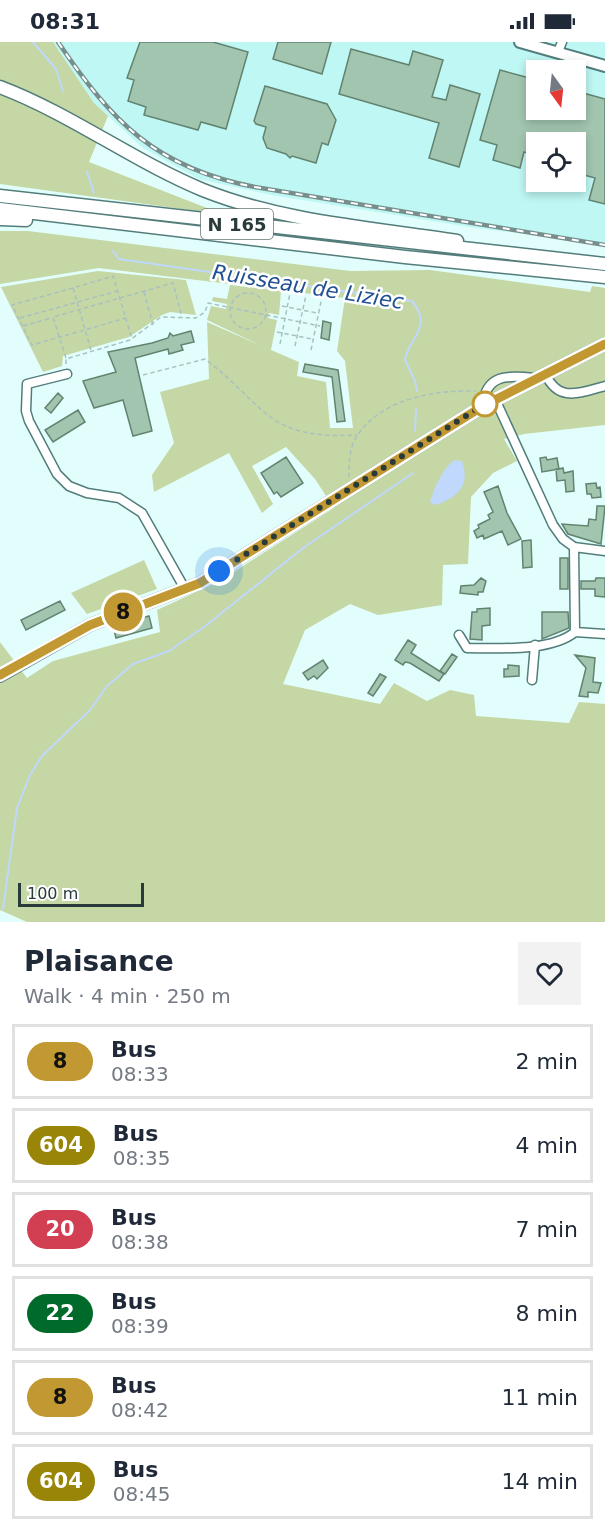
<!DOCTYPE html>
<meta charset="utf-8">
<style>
:root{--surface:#fff;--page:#f2f2f3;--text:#1f2937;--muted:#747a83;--line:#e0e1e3}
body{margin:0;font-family:"DejaVu Sans",sans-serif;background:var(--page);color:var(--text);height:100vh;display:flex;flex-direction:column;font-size:22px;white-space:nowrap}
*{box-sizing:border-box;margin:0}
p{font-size:20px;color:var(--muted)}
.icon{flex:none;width:33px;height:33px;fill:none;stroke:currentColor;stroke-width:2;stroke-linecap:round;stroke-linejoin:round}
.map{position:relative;height:880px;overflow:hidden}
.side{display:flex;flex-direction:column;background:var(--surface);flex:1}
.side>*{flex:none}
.badge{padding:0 12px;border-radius:20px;font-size:21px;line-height:39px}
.needle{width:39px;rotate:165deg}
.fabs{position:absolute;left:526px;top:18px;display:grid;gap:12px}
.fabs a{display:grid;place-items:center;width:60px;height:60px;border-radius:0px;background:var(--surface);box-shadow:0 3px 9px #0003;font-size:30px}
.scale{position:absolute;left:18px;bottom:15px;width:126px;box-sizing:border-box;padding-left:6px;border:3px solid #283a39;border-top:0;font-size:16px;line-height:21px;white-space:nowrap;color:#283a39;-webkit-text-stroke:4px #fff;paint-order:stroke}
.you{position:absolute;width:30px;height:30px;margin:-15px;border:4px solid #fff;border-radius:50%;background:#1a73e8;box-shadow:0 0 0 9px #1a73e833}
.map>.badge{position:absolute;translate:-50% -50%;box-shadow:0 0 0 3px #fff}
.round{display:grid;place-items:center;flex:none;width:63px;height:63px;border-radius:0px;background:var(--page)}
.headline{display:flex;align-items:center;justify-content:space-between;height:102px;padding:0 24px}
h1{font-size:28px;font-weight:800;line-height:45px}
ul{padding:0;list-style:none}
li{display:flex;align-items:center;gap:18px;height:75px;margin:0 12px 9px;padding:0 12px;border:3px solid var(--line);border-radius:0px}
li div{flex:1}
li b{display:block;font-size:22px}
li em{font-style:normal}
li .badge{min-width:66px;font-weight:700;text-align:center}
.status{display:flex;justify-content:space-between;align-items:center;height:42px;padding:0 30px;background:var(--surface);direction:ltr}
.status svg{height:16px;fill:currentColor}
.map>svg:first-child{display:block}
.built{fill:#bef7f3;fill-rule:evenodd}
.green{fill:#c4d7a5}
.water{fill:#c0d8fb}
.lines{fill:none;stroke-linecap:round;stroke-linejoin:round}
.stream{stroke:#c0d8fb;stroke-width:2}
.building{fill:#a2c5b0;stroke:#62836f;stroke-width:1.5}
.minor-casing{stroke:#527d7b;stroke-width:11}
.major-casing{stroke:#527d7b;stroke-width:14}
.highway-casing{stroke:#527d7b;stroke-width:15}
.path{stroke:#a8c1bf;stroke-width:1.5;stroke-dasharray:4.5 3;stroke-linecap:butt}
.minor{stroke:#fff;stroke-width:8}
.major{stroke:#fff;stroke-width:10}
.highway{stroke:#fff;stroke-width:12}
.rail-casing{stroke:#788e8d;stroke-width:4.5}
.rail{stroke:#fff;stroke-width:2;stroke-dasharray:7;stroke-linecap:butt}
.line-casing{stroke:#fff;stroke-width:14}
.line{stroke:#c19831;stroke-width:9}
.walk{stroke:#283a39;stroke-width:6;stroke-dasharray:0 10.8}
.stop-dot{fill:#fff;stroke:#c19831;stroke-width:3}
.labels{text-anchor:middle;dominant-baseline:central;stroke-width:5;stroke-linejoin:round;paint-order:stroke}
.shield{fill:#fff;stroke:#687574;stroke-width:1.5}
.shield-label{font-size:18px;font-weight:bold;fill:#283a39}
.water-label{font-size:21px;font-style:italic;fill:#205093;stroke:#fff}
</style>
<div class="status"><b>08:31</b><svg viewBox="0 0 49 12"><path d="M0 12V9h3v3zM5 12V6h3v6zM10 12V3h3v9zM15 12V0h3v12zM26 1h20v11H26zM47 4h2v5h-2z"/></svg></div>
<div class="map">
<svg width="605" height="880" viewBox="0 0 605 880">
<rect width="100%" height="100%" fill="#e2fefc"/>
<path class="built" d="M53,0H605V201L476,186L271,153L199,137L143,106L94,61ZM537,28H576V68H537ZM537,100H576V140H537Z"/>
<path class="green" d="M0,0H53L94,61L108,74L89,120L212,168L211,171L0,142Z
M0,189H28L350,229L430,228L590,250L592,244L605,246V383L524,392L504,397L517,419L493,431L471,455L468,522L443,523L442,563L378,573L350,562L305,588L283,642L380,662L394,641L427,659L450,648L474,653L476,674L569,681L579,660L605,662V880H27L0,868V600L27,636L53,619L160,590L157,568L218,540L334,466L315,437L286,405L252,424L273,462L262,471L229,411L154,450L152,433L174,401L160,350L209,337L207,280L264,305L207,278L211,264L226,267L227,262L212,259L213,255L227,257L230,243L281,249L279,273L269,271L268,276L277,278L271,308L299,320L297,334L326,340L330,386H353L345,319L337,309L345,256L99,226L0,242Z
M98,229L186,238L196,273L170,270L162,273L129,295L63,314L62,324L43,330L1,245Z
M144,518L157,547L87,572L71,551Z"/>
<path class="water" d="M454,418L462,419C471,444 457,456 435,463L430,460C435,444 442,428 454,418Z"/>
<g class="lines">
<path class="stream" d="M33,0L56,27L63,49
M87,130L94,151
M113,209L119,217L412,259C434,286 408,296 405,318L415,339L417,349
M415,389L416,367
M3,867L17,766L30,733L42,714L90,668L107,644L133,622L169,609L204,585L303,506L413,431"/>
</g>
<path class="building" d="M140,0H213L248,10L226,87L201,80L198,88L144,73L146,65L128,59L134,38L127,36Z
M278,0H331L322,32L273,17Z
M351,7L409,23L413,9L443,18L432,55L446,58L450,43L480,52L459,125L429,116L439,81L339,52Z
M500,28L537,38V68H576V49L605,57V162L589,158L595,136L584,133L585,128L576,125V100H537V114L524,110L520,126L493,118L497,103L480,98Z
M265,44L327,62L336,78L328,103L322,101L316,121L292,114L290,116L286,112L267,106L263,96L266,85L256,82L254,79Z
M323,279L331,281L329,298L321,296Z
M191,289L194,300L181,303L183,308L169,312L168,307L135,316L152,389L133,394L123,358L94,366L83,339L116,330L108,310L152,301L168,296L170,291L173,294Z
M305,322L338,328L345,379L337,380L332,335L303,330Z
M58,351L63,356L51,371L45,366Z
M78,368L85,380L53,400L45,388Z
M286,415L303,441L281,455L277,450L274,452L261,431Z
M546,415L547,418L557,416L559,427L563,426L564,431L573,429L574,449L566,450L565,438L557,439L556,427H559L542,430L540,416Z
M596,441L597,446L600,445L601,455L592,456L591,452H587L586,442Z
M498,444L507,471L521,497L508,503L502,489L484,497L483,493L477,496L474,489L479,486L478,483L490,477L488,473L493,470L484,450Z
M597,464H605L601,502L568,492L562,482L588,484L589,477L596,478Z
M531,498L532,525L523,526L522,499Z
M560,516H568V547H560Z
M481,536L486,539L483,550H478V553L460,551L461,544L474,543Z
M596,536H605V555L595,554V547H581V539H595Z
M60,559L65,568L26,588L21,578Z
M490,566V583L482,584V598L470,597L472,570H477V567Z
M542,570H568L569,586L542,597Z
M149,574L152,586L116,596L113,584Z
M408,598L416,603L411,611L444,632L439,639L410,621L405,620L403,623L395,618Z
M452,612L457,615L445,632L440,629Z
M575,613L595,616L593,640L601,641L598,651L588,650V655L579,654L586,626Z
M323,618L328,626L317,637L314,634L308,638L303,631Z
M508,623L519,624V634L504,635V627H508Z
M380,632L386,635L373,654L368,651Z"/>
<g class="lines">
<g class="minor-casing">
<path id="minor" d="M558,10L562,0
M545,331C558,361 579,351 605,344
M67,332L27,342L26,369L29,379L57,432L69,444L87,451L119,456L142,471L185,547
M495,357L553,483L563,497L574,505L575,590L605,592
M483,364C485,332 508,333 534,336
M574,505L605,509
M459,593L467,606C498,606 551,610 575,590
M532,638L535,603"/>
</g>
<g class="major-casing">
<path id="major" d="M520,0L605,24
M0,634L90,583L200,541L483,364L605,302"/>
</g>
<g class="highway-casing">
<path id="highway" d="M0,45C71,72 133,119 203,148C283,180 373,186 457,199
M0,154L605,222
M0,167L405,215L605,235
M0,177L26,178"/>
</g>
<path class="path" d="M73,246L12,263L32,303L126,276
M144,250L153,283
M230 269a18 18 0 1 1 36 0a18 18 0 1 1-36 0Z
M282,264L317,271
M20,276L117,249
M23,284L52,276
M277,290L312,297
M280,302L290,251
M295,304L306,253
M91,308L73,246L113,234L132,297
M311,308L322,255
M66,316L53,275L173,241L182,275
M66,322V317L130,298L161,275L196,276L205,270L208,261L320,284
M143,333L205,317C267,364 265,398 357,393
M349,435C349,422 349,405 357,394C382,356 435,348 476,349"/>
<use href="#minor" class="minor"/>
<use href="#major" class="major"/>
<use href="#highway" class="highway"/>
<g class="rail-casing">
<path id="rail" d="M58,0C112,80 156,126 255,145L605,203"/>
</g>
<use href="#rail" class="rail"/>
</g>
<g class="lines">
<g class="line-casing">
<path id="line" d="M0,633L90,583L200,541L483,364L605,302"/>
</g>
<use href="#line" class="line"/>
<path class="walk" d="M219,529L485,362"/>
</g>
<circle class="stop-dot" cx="485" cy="362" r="12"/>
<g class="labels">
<rect class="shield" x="201" y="167" width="72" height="30" rx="4.5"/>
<g class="shield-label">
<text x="237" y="182">N 165</text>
</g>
<g class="water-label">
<text transform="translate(308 245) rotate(9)">Ruisseau de Liziec</text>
</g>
</g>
</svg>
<div class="fabs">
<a><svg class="needle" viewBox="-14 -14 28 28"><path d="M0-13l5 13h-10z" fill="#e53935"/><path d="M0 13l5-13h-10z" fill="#747a83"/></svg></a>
<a><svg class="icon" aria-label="locate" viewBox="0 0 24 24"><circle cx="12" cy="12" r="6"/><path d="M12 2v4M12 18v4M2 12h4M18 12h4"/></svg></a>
</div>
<div class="scale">100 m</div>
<div class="you" style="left:219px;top:529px"></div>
<b class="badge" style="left:123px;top:570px;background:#c19831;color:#111">8</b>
</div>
<section class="side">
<div class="headline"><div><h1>Plaisance</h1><p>Walk · 4 min · 250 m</p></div><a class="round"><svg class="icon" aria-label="heart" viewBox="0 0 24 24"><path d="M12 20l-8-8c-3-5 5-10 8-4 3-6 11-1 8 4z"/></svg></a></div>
<ul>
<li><span class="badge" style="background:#c19831;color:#111">8</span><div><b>Bus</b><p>08:33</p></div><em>2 min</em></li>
<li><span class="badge" style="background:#998608;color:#fff">604</span><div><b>Bus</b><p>08:35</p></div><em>4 min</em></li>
<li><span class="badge" style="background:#d23e52;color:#fff">20</span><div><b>Bus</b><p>08:38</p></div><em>7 min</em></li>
<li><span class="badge" style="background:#006a2a;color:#fff">22</span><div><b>Bus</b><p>08:39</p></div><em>8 min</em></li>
<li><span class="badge" style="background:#c19831;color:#111">8</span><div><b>Bus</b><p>08:42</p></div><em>11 min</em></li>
<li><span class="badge" style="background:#998608;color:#fff">604</span><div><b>Bus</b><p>08:45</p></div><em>14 min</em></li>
</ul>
</section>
